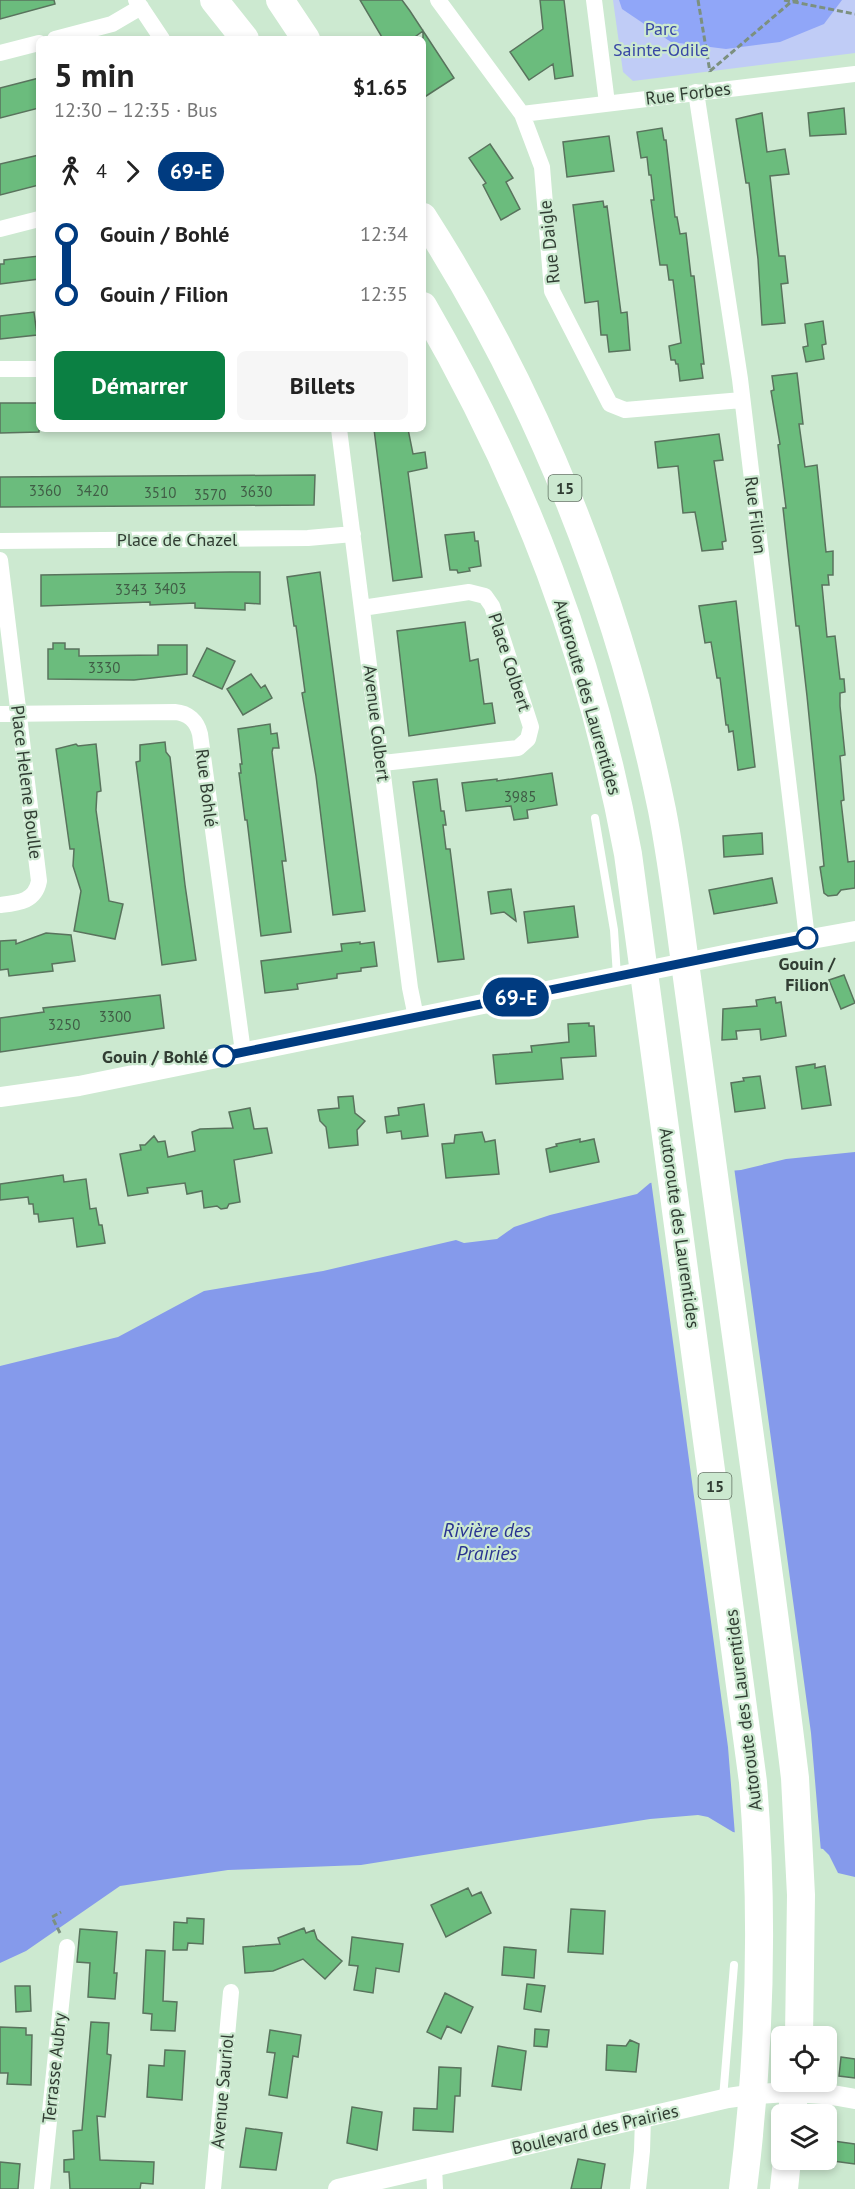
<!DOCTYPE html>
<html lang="fr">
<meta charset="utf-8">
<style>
:root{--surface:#fff;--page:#f6f6f6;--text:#222;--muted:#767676;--accent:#0b8043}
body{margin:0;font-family:"PT Sans",sans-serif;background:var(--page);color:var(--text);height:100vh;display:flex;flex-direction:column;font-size:22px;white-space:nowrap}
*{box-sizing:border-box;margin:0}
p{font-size:20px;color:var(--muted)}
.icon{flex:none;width:33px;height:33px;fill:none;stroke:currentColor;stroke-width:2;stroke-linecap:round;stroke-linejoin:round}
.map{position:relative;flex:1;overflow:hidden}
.panel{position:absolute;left:36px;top:36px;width:390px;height:396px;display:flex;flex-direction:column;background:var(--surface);border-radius:9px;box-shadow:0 3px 9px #0003}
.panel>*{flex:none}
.badge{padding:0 12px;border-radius:20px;font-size:21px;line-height:39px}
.fabs{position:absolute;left:771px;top:2026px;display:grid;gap:12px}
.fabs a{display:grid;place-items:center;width:66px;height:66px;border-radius:9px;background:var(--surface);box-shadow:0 3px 9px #0003;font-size:30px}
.map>.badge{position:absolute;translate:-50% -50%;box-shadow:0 0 0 3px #fff}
.legs{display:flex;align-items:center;gap:9px;height:66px;padding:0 18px;font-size:20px}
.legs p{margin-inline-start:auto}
.summary{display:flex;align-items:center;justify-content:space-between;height:102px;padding:0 18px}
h1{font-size:33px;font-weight:700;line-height:45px}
.cta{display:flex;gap:12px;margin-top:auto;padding:12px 18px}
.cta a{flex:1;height:69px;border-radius:9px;background:var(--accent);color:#fff;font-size:24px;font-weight:700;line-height:69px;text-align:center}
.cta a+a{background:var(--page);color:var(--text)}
ul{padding:0 18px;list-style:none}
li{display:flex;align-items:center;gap:21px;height:60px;font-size:22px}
li i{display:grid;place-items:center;width:9px;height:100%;margin:0 8px;background:currentColor}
li i::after{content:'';width:15px;height:15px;margin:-8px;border:4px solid;border-radius:50%;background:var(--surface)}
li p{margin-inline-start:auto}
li:first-child i{background:linear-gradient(#0000 50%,currentColor 0)}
li:last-child i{background:linear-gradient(currentColor 50%,#0000 0)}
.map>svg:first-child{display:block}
.green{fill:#c0ccf6}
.forest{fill:#90a6f8}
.water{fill:#859aeb}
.pier{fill:#cce9d0}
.building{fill:#6bbc7d;stroke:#59735d;stroke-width:1.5}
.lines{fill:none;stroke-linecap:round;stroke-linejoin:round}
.path{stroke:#7c907f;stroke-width:3;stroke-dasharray:6 3;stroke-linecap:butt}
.service{stroke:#fff;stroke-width:8}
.minor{stroke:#fff;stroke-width:16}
.tertiary{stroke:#fff;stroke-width:20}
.motorway{stroke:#fff;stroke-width:28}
.line-1-casing{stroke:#fff;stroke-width:14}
.line-1{stroke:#003b80;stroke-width:9}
.stop-1-dot{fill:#fff;stroke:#003b80;stroke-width:3}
.labels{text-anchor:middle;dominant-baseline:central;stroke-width:4.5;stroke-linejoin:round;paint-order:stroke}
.number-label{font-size:15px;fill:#405d46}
.shield{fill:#cce9d0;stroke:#607162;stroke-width:1.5}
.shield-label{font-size:16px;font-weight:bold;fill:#313d33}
.park-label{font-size:18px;fill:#3847a5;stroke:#cce9d0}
.street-label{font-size:18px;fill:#313d33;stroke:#cce9d0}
.stop-label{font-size:18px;font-weight:bold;fill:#313d33;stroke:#cce9d0}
.water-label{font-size:20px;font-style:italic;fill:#293390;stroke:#cce9d0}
</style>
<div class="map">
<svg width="855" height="2189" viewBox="0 0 855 2189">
<rect width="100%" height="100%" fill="#cce9d0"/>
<path class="green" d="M613,0H855V53L633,81L623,72Z"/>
<path class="forest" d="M619,0H842L824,24L780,42L726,49L671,42L622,9Z"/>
<path class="water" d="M855,1152V1877L838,1873L829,1855L823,1849L733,1832L708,1817L698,1815L650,1819L361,1865L228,1870L120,1886L26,1951L0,1963V1366L118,1337L204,1291L323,1271L456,1240L464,1243L497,1239L514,1227L550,1215L637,1194L650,1183L704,1173L741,1170L786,1159Z"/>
<path class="pier" d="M734,1167L811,1733L821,1852L735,1835L728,1747L651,1180Z"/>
<path class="building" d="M0,0H54L55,4L0,19Z
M360,0H402L410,11L454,78L423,98V31L412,39H383Z
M540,0H564L573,76L555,79L553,64L529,80L510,52L543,29Z
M39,78V108L0,118V88Z
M844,108L846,134L810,136L808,113Z
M762,113L767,152L785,149L789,174L770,176L779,256H785L788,283L781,284L785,323L762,325L758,259L749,183H746L736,119Z
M662,128L664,140H666L675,217H677L680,234L686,233L691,276H694L704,364H701L703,378L680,381L678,364H676L675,360H671L669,346L681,343L673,280H669L667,265H660L651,200H654L651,175H649L647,157L641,158L637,132Z
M609,136L614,171L567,177L563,142Z
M490,144L513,178L506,182L520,209L501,220L483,185L486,183L469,158Z
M39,155V185L0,195V164Z
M603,201L604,207L607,206L621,313L627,312L630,350L609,352L607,335H601L598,301L585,303L573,205Z
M39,256V279L0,284V264H4V260Z
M34,312L37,335L0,339V316Z
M823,321L826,344L822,345L824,359L806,362L803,347L808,346L805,324Z
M797,373L803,424H799L805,467L817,465L826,552L833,551V575H828L829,585H822L827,637L835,636L840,679H844L845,692L840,693V706L845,755L840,756L844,800L841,801L848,862L855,861V888L841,890L837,895L828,896L824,893L820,867L824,866L807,696L799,626H796L783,508H786L778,445L780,444L771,391L774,390L772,376Z
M0,403H39V432L0,433Z
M374,429H408L413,454L425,452L427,468L408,472L422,577L393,581Z
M719,434L723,460L714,461L726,541L722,542L723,549L702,551L695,512L683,513L678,466L658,468L655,442Z
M315,475L314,505L0,507V477Z
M474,532L475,541H478L481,566L469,568L470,571L458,573L457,570H450L445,535Z
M230,572H260V604L245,603V610L195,608V603L150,605V602L41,606V575Z
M320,572L365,911L333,915L316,776L302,693L305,692L296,626H294L287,577Z
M736,601L755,767L738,770L733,731L729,732L728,725H726L720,678H717L711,642L705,643L699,606Z
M465,622L470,661L478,659L484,704L492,703L495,723L409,736L397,631Z
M53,643H65V649H79V656L158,655V645H187V674L134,680L48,679V649H53Z
M207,648L235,661L222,689L193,676Z
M251,674L261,688L265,685L272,698L243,715L227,689Z
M270,724L271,734L277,733L279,748H273L272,752L286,861H282L291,932L261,936L247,820H245L239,773H241L240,764H242L238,729Z
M165,742L166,752L170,757L185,885L196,960L162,965L136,762L140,761V745Z
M76,744L78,746L96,744L101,791L97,792L96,810L109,901L123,904L115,939L74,931L81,891L73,866L74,849H70L56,749Z
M552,773L557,805L527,810L528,818L514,820L511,806L466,811L462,783L497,779V781Z
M437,779L441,811H444L446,825H443L446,849H450L464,959L438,962L413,782Z
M762,833L763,854L724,857L723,836Z
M772,878L777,903L714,914L709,890Z
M511,889L516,921L504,912L491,914L488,892Z
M574,906L578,937L528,943L524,912Z
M46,933L71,935L75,961L52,964L53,971L9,976L8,969L0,970V941L16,940V944Z
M360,942V944L374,942L377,966L361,968V971L337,974V978L297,984L298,989L265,993L261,961L342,951L341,944Z
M844,975L855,1003L841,1009L829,980Z
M160,995L164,1028L0,1052V1018L44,1012L43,1008Z
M775,997L776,1003L781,1002L786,1036L761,1040L760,1029L736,1031L737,1039L722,1040L723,1009L757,1006L756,1000Z
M589,1023V1026H594L596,1056L561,1058L563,1079L496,1084L493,1055L532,1052L531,1046L569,1042L568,1024Z
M815,1064V1068L825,1066L831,1105L802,1109L796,1067Z
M760,1076L765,1108L735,1112L731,1083L744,1081L743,1078Z
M353,1096L355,1113L365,1121L357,1130L358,1145L329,1148L326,1127L320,1121L318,1110L339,1108L338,1097Z
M424,1104L428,1136L402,1139L401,1131L387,1133L385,1117L399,1115L398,1108Z
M250,1108L254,1129L267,1128L272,1153L234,1160L240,1202L229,1204L227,1208L221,1209L217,1206L204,1208L202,1191L187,1194L185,1183L147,1188L148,1193L128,1196L120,1154L141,1150L140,1145H145L154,1136L158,1142L165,1141L168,1157L195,1151L192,1132L200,1129L233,1128L229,1112Z
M482,1132L485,1142L495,1140L499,1174L446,1178L442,1144L454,1143L455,1135Z
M580,1139V1142L594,1139L599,1162L550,1172L546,1149L557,1146L556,1144Z
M63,1175L64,1182L86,1179L90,1209L96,1208L99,1225H102L105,1243L77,1247L73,1218L39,1222L38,1214H34L33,1204H29L28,1197L0,1200V1184Z
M468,1888L472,1896L481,1892L491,1913L446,1937L431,1905Z
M571,1909L605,1911L603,1954L568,1952Z
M187,1918L204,1919L203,1944L188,1943L187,1950H173L174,1922L187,1923Z
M304,1928L306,1933L314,1930L317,1939L342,1961L325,1979L303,1959L273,1971L245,1973L243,1947L280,1944L278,1938Z
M80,1929L117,1932L114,1973H117L115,1999L88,1997L90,1963L77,1962Z
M352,1937L403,1944L399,1972L376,1968L373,1993L354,1990L358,1966L349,1965Z
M504,1947L536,1950L534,1978L502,1975Z
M146,1950L165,1951L163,2001L177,2002L175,2031L151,2030L152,2014L143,2013Z
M527,1984L545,1986L541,2012L524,2009Z
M15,1986H30L31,2011L16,2012Z
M445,1993L473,2007L461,2033L447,2026L441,2039L427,2032Z
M91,2022L109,2023L107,2054L111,2055L105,2117L97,2116L100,2160L154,2162L153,2184L141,2183L140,2189H70L69,2172H64V2160L74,2159L73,2131L82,2130Z
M0,2027L26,2028V2035H32L31,2085L7,2084L8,2073H0Z
M535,2029L549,2030L547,2047L534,2046Z
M270,2030L301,2035L298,2057L293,2056L287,2098L269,2095L275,2053L267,2052Z
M630,2040L639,2044L636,2072L606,2070L607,2045L626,2046Z
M498,2046L526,2051L521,2090L492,2086Z
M165,2050L185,2051L182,2100L147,2097L149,2065L164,2066Z
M841,2057L855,2059V2078L839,2076Z
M439,2067L461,2068L460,2096H455L453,2132L413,2130L414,2108L437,2109Z
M352,2107L382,2112L377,2150L347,2143Z
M246,2128L282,2133L276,2170L240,2167Z
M826,2140L855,2144V2164L826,2160Z
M578,2159L605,2164L601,2189H571Z
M0,2162L20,2164L18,2189H0Z"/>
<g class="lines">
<path class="path" d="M698,0L710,72
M784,0L855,14
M710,71L791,2L798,0
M60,1933L52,1917L61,1912"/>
<path class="service" d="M595,818L614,930L617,976
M723,2098L734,1965"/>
<path class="minor" d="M136,0L162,39
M438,0L522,114L542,167L552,291L610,404L625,410L742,400
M594,0L607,103
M55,39L112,24L141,7
M0,53L39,43
M696,92L740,379L807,938
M522,114L855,74
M0,229L39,219
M0,369H39
M339,429L410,988L416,1017
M0,541L308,538L353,534
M0,560L39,881C35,902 18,903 0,905
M362,608L469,592L485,596L492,606L531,727L528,739L518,748L383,763
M0,714L175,712C188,713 197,721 200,734L243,1052
M434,2166L435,2189
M42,2189L67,1947
M213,2189L231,1992
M638,2189L642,2151L643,2118"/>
<path class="tertiary" d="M0,1097L79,1086L729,954L855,931
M338,2189L728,2098C772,2091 811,2090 855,2099"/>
<path class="motorway" d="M214,0L245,39
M280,0L306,39
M423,217C539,398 619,600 662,810C672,861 678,912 685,963C696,1044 707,1125 718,1205C744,1396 772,1587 795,1778L801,1895L799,2037
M423,306C525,482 591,655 628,854L753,1782C764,1919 760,2053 743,2189
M792,2115L795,2082
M784,2189L787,2160"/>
</g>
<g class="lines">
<g class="line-1-casing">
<path id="line-1" d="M224,1056L807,938"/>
</g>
<use href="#line-1" class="line-1"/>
</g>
<g class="stop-1-dot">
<circle cx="807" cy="938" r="10"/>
<circle cx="224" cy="1056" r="10"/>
</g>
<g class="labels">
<g class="number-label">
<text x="45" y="490">3360</text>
<text x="92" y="490">3420</text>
<text x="256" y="491">3630</text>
<text x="160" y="492">3510</text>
<text x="210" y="494">3570</text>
<text x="170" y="588">3403</text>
<text x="131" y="589">3343</text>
<text x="104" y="667">3330</text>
<text x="520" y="796">3985</text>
<text x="115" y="1016">3300</text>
<text x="64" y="1024">3250</text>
</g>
<g class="shield">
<rect x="548.5" y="475" width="33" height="26" rx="4.5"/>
<rect x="698.5" y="1473" width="33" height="26" rx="4.5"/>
</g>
<g class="shield-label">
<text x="565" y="488">15</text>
<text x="715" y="1486">15</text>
</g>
<g class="park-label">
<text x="661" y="28">Parc<tspan x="661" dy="21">Sainte-Odile</tspan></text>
</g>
<g class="street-label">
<text transform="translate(688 93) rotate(-7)">Rue Forbes</text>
<text transform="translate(549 242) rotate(-96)">Rue Daigle</text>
<text transform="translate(756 515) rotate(83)">Rue Filion</text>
<text x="177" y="539">Place de Chazel</text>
<text transform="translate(510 662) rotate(72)">Place Colbert</text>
<text transform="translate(588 697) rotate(74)">Autoroute des Laurentides</text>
<text transform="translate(377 723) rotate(83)">Avenue Colbert</text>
<text transform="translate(27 782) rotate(83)">Place Helene Boulle</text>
<text transform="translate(207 788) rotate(83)">Rue Bohlé</text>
<text transform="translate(680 1228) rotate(82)">Autoroute des Laurentides</text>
<text transform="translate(743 1710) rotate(-97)">Autoroute des Laurentides</text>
<text transform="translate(54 2068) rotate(-84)">Terrasse Aubry</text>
<text transform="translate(222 2091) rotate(-85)">Avenue Sauriol</text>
<text transform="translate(595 2129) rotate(-13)">Boulevard des Prairies</text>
</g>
<g class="stop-label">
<text x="807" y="963">Gouin /<tspan x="807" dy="21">Filion</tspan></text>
<text x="208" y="1056" text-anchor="end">Gouin / Bohlé</text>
</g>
<g class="water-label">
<text x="487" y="1530">Rivière des<tspan x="487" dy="23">Prairies</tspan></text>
</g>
</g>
</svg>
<div class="fabs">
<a><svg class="icon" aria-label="locate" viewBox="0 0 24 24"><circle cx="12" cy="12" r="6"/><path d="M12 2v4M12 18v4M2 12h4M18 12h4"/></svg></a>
<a><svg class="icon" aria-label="layers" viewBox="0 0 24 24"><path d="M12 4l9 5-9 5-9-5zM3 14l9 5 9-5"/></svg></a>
</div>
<b class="badge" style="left:516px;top:997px;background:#003b80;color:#fff">69-E</b>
<section class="panel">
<div class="summary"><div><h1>5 min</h1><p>12:30 – 12:35 · Bus</p></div><b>$1.65</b></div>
<div class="legs"><svg class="icon" aria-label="walk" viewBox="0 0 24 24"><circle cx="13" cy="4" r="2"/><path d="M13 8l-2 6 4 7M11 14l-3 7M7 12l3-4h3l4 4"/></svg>4<svg class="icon" aria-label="forward" viewBox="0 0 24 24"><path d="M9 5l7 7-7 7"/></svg><b class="badge" style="background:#003b80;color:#fff">69-E</b></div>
<ul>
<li><i style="color:#003b80"></i><b>Gouin / Bohlé</b><p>12:34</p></li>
<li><i style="color:#003b80"></i><b>Gouin / Filion</b><p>12:35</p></li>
</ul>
<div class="cta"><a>Démarrer</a><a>Billets</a></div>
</section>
</div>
